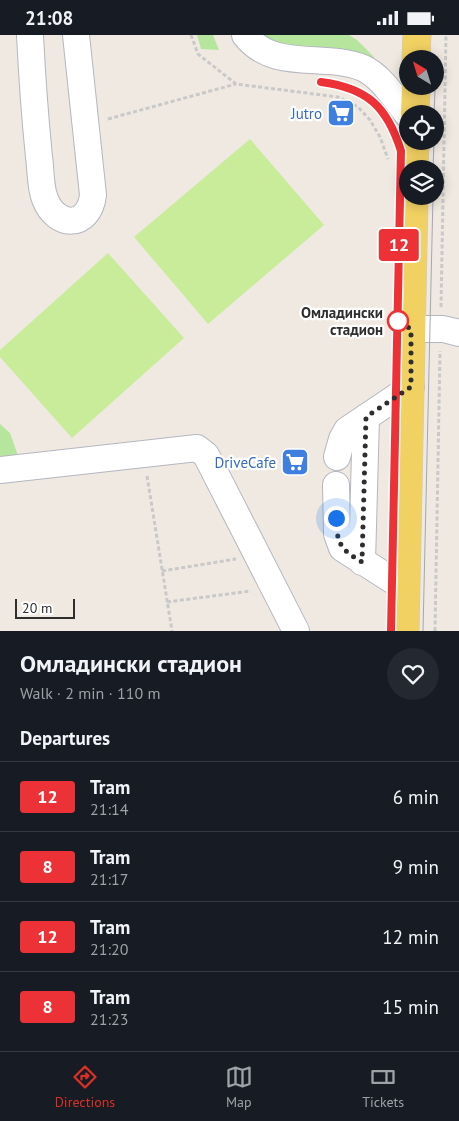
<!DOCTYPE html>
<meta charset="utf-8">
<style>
:root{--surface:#171b24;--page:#242831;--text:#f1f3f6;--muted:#9ea1a6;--line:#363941;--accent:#d93025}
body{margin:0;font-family:"PT Sans",sans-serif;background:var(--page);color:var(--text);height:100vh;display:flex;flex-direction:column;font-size:19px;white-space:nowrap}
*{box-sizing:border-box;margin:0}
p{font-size:16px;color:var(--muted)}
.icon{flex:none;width:28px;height:28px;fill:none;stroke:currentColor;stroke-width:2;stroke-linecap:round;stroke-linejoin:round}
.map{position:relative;height:596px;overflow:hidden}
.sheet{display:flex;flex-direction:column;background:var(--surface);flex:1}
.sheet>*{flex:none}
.badge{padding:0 10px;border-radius:4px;font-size:18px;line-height:32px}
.needle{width:32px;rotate:322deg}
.fabs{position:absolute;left:399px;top:15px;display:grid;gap:10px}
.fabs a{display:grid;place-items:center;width:45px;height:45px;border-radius:50%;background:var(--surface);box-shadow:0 2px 12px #0003;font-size:25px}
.scale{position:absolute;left:15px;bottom:12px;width:60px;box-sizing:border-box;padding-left:5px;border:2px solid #2e2e2e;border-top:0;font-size:14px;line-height:18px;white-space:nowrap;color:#2e2e2e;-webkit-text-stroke:4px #fff;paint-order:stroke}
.you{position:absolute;width:25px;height:25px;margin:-12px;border:4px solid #fff;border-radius:50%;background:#1a73e8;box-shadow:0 0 0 8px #1a73e833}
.map>.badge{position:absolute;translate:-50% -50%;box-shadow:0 0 0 2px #fff}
h2{padding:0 20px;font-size:19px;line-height:45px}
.round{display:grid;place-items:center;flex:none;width:52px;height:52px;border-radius:26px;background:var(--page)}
.summary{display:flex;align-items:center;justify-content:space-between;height:85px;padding:0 20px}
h1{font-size:24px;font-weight:600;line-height:38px}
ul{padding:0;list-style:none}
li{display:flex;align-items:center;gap:15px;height:70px;padding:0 20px;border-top:1px solid var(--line)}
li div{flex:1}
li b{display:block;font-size:19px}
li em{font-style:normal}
li .badge{min-width:55px;font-weight:700;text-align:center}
.status{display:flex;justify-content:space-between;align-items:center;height:35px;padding:0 25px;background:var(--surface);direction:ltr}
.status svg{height:14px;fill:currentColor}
.tab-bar{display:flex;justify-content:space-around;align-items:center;height:70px;border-top:1px solid var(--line);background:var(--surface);font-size:14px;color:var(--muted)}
.tab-bar a{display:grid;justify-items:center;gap:2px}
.tab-bar .current{color:var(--accent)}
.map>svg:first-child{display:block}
.green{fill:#b6e59e}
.pitch{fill:#c9ec9a}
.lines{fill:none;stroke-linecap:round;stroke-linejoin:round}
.minor-casing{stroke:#b4b7c1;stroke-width:28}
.major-casing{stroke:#c9c9c9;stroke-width:29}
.path{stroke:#c9c9c9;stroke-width:3;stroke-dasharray:4 2.5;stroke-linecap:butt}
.minor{stroke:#fff;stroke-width:26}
.major{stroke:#f2d163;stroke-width:28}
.tram{stroke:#a3a6b8;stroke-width:1}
.line-casing{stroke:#fff;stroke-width:11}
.line{stroke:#ed3237;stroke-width:8}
.walk{stroke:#2e2e2e;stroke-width:5;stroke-dasharray:0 9}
.stop-dot{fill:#fff;stroke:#ed3237;stroke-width:2.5}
.labels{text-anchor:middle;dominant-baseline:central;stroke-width:4.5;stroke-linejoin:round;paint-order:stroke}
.shop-label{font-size:15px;fill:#366cbe;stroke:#fff;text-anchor:end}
.stop-label{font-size:15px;font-weight:bold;fill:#2e2e2e;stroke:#fff;text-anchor:end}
</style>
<div class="status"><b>21:08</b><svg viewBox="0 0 49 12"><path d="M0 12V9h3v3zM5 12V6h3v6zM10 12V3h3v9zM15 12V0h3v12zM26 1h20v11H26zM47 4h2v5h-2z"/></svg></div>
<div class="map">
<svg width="459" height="596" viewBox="0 0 459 596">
<rect width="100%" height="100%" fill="#efe9e1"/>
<path class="green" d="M197,0H213L219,15L201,14Z
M253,0H349L357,5L374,22L375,27L287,15Z
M0,389L10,398L22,432L0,435Z"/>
<path class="pitch" d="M250,104L324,190L208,289L134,202Z
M108,218L184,303L72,403L0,322V315Z"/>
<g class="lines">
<g class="minor-casing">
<path id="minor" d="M30,0C32,41 35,82 39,122C41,135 40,152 45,164C56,193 89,194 93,160L76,0
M245,0C273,37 325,17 363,33C381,41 396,65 408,80
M411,294H443L459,298
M337,422L342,404L347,395L411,352
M0,435L197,413L206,420L296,596
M336,450L337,499L342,513L406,554
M362,527L366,382"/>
</g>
<g class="major-casing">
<path id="major" d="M416,24L417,0
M415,79L416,51
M414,134L415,106
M405,596L414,161"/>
</g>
<path class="path" d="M191,0L198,19L236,49L338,62L358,72L370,85L380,102L388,124
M108,84L236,49
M441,272L446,0
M147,441L172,596
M162,536L236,524
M167,567L251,556
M435,596L440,316"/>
<use href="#minor" class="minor"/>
<use href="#major" class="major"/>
<path class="tram" d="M321,47C367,53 387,71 401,116L391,596
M434,79L435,55
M433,134L434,106
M423,596L433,161"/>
</g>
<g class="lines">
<g class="line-casing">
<path id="line" d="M321,47C367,53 387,71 401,116L391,596"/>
</g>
<use href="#line" class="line"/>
<path class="walk" d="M336,483C337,509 340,514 362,527L366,382L411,352V294L398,286"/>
</g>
<defs>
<g id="supermarket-square" transform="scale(1.4375)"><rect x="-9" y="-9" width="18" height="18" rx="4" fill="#3f7fe0" stroke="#fff"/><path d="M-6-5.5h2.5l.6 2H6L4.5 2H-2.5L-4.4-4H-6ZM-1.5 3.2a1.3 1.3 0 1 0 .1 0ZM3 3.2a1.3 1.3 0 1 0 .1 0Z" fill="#fff"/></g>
</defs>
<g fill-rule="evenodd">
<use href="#supermarket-square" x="341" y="78"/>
<use href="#supermarket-square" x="295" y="427"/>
</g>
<circle class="stop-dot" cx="398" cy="286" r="10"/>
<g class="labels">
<g class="shop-label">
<text x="322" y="78">Jutro</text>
<text x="276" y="427">DriveCafe</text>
</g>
<g class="stop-label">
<text x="383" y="277">Омладински<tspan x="383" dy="17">стадион</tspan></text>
</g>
</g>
</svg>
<div class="fabs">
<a><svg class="needle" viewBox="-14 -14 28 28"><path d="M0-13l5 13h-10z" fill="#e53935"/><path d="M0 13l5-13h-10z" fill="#9ea1a6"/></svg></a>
<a><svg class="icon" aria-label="locate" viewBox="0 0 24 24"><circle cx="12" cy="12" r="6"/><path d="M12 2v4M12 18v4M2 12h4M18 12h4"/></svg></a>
<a><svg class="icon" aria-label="layers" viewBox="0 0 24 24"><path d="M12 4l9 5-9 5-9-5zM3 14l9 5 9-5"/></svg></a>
</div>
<div class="scale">20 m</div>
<div class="you" style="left:336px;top:483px"></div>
<b class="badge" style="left:399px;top:210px;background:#ed3237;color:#fff">12</b>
</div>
<section class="sheet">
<div class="summary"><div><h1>Омладински стадион</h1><p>Walk · 2 min · 110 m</p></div><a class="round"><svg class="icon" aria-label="heart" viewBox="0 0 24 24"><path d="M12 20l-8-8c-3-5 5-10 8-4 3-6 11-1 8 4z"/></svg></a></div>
<h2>Departures</h2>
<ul>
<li><span class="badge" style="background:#ed3237;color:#fff">12</span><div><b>Tram</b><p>21:14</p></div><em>6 min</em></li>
<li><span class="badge" style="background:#ed3237;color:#fff">8</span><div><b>Tram</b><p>21:17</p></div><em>9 min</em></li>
<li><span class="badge" style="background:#ed3237;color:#fff">12</span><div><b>Tram</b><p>21:20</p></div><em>12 min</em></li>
<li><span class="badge" style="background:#ed3237;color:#fff">8</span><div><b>Tram</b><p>21:23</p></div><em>15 min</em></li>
</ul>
</section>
<nav class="tab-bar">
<a class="current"><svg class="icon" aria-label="directions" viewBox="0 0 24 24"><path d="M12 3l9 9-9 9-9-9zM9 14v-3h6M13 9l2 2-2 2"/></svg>Directions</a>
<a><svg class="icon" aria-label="map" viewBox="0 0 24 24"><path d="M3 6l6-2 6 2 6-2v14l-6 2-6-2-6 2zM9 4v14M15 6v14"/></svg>Map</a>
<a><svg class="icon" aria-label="tickets" viewBox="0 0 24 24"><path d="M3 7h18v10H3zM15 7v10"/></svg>Tickets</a>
</nav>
